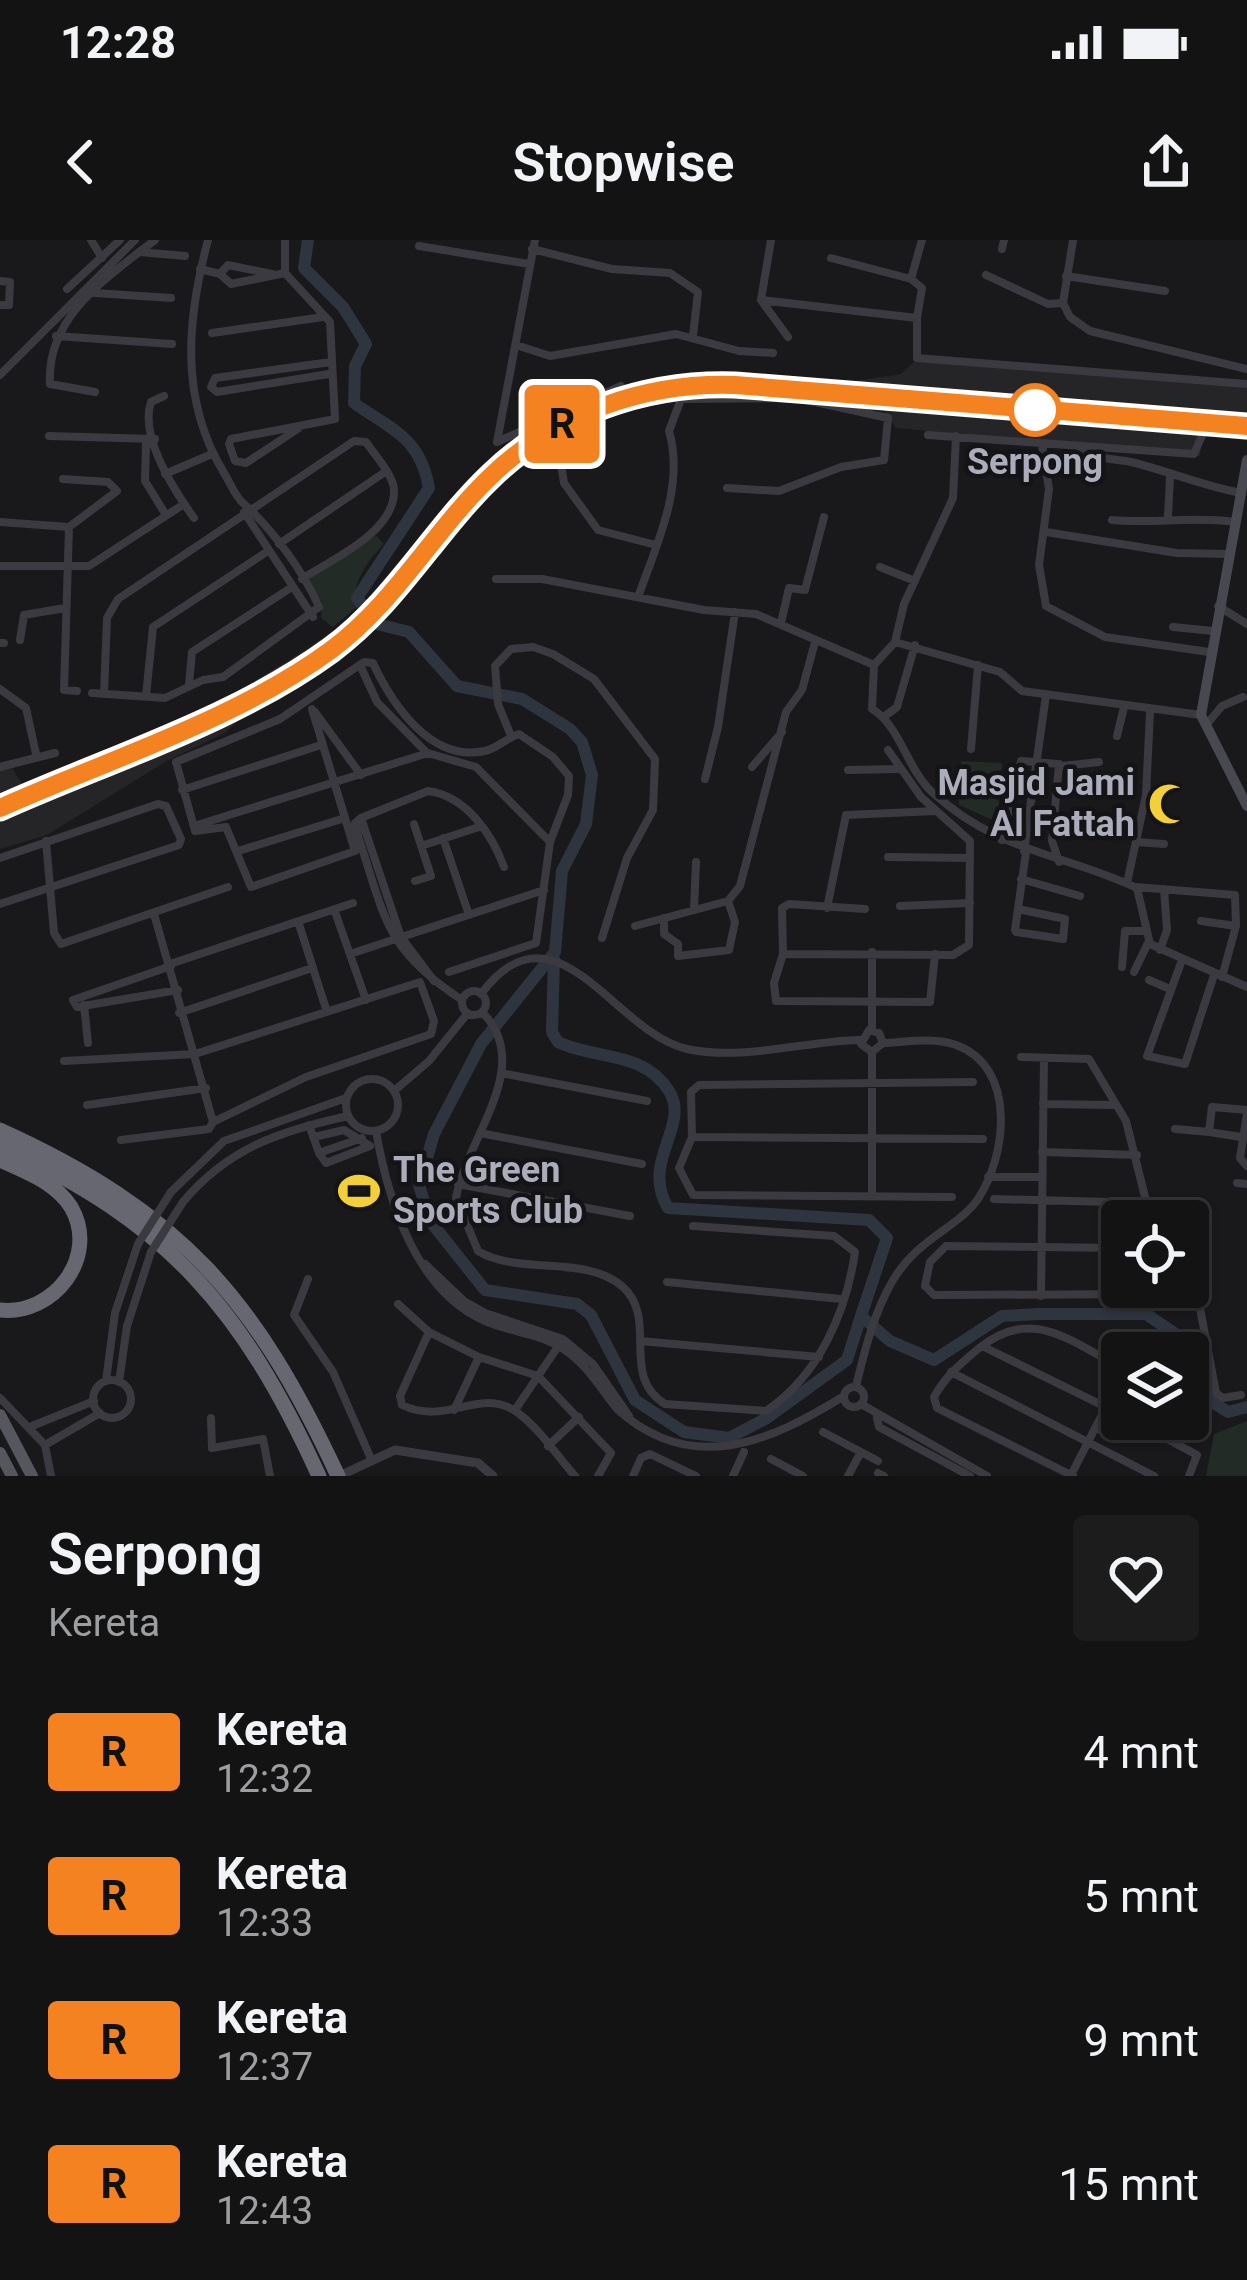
<!DOCTYPE html>
<html lang="id">
<style>
:root{--surface:#131314;--page:#1c1c1d;--text:#f1f3f6;--muted:#9d9ea0;--line:#323234}
body{margin:0;font-family:Roboto,sans-serif;background:var(--page);color:var(--text);height:100vh;display:flex;flex-direction:column;font-size:45px;white-space:nowrap}
*{box-sizing:border-box;margin:0}
p{font-size:39px;color:var(--muted)}
.icon{flex:none;width:66px;height:66px;fill:none;stroke:currentColor;stroke-width:2;stroke-linecap:round;stroke-linejoin:round}
.map{position:relative;height:1236px;overflow:hidden}
.sheet{display:flex;flex-direction:column;background:var(--surface);flex:1}
.sheet>*{flex:none}
.badge{padding:0 24px;border-radius:9px;font-size:42px;line-height:78px}
.controls{position:absolute;left:1101px;top:960px;display:grid;gap:24px}
.controls a{display:grid;place-items:center;width:108px;height:108px;border-radius:12px;background:var(--surface);box-shadow:0 3px 9px #0004,0 0 0 3px var(--line);font-size:60px}
.map>.badge{position:absolute;translate:-50% -50%;box-shadow:0 0 0 6px #fff}
.round{display:grid;place-items:center;flex:none;width:126px;height:126px;border-radius:12px;background:var(--page)}
.headline{display:flex;align-items:center;justify-content:space-between;height:204px;padding:0 48px}
h1{font-size:57px;font-weight:600;line-height:90px}
ul{padding:0;list-style:none}
li{display:flex;align-items:center;gap:36px;height:144px;padding:0 48px}
li div{flex:1}
li b{display:block;font-size:45px}
li em{font-style:normal}
li .badge{min-width:132px;font-weight:700;text-align:center}
.status{display:flex;justify-content:space-between;align-items:center;height:84px;padding:0 60px;background:var(--surface);direction:ltr}
.status svg{height:33px;fill:currentColor}
header{display:flex;justify-content:space-between;align-items:center;height:156px;padding:0 48px;background:var(--surface);font-size:54px;font-weight:600}
.map>svg:first-child{display:block}
.built{fill:#252528}
.green{fill:#222b25}
.lines{fill:none;stroke-linecap:round;stroke-linejoin:round}
.river{stroke:#2e353f;stroke-width:12}
.minor{stroke:#3a3a40;stroke-width:8}
.tertiary{stroke:#3a3a40;stroke-width:9}
.secondary{stroke:#484850;stroke-width:10}
.primary{stroke:#56565f;stroke-width:12}
.motorway{stroke:#666771;stroke-width:15}
.rail{stroke:#4f4f57;stroke-width:3;stroke-dasharray:15 12;stroke-linecap:butt}
.minor-bridge{stroke:#3a3a40;stroke-width:8}
.line-casing{stroke:#fff;stroke-width:27}
.line{stroke:#f58220;stroke-width:18}
.stop-dot{fill:#fff;stroke:#f58220;stroke-width:6}
.labels{text-anchor:middle;dominant-baseline:central;stroke-width:9;stroke-linejoin:round;paint-order:stroke}
.stop-label{font-size:36px;font-weight:bold;fill:#abadbb;stroke:#141416}
.poi-label{font-size:36px;font-weight:bold;fill:#abadbb;stroke:#141416;text-anchor:end}
</style>
<div class="status"><b>12:28</b><svg viewBox="0 0 49 12"><path d="M0 12V9h3v3zM5 12V6h3v6zM10 12V3h3v9zM15 12V0h3v12zM26 1h20v11H26zM47 4h2v5h-2z"/></svg></div>
<header><svg class="icon" aria-label="back" viewBox="0 0 24 24"><path d="M15 5l-7 7 7 7"/></svg>Stopwise<svg class="icon" aria-label="share" viewBox="0 0 24 24"><path d="M12 15V3M7 8l5-5 5 5M5 13v7h14v-7"/></svg></header>
<div class="map">
<svg width="1247" height="1236" viewBox="0 0 1247 1236">
<rect width="100%" height="100%" fill="#19191b"/>
<path class="built" d="M917,119L1247,144V191L1204,188L1200,216L896,188L883,169L794,153L710,150L617,170L564,192L500,235L357,393L354,405L311,436L259,460L225,493L165,522L47,595L0,609V531L11,526L25,549L242,449L311,406L352,377L482,225L560,175L643,145L685,137L754,135L842,143L901,134Z"/>
<path class="green" d="M376,295L384,304C368,321 350,343 357,367L333,387L321,378L322,362L307,340Z
M961,521L1002,523L997,582L959,565Z
M1247,1181V1236H1206L1214,1194Z"/>
<g class="lines">
<path class="river" d="M308,0L304,28L343,67L366,104L355,126L354,163C390,189 420,196 429,248L357,358L377,384L409,392L457,446L522,459L570,489L582,502L592,535L586,584L562,631L555,712L481,804L434,894L419,945L430,981L485,1050L577,1064L591,1075L635,1160L684,1192L729,1198L767,1178L847,1120L861,1076L890,1101L934,1120L1002,1076L1039,1074H1146L1177,1095L1185,1113
M554,719L552,792L558,802C595,820 643,810 669,851C691,886 640,921 668,968L869,980L887,998L861,1076
M1188,1119L1206,1158L1228,1172L1247,1167"/>
<path class="minor" d="M91,0L102,18
M285,0V33L330,82L335,179L231,199L229,204L235,221L246,223L299,188
M535,0L497,202L621,146
M771,0L761,60L788,97
M1073,0L1063,63L1070,77L1090,91L1247,129
M419,6L529,24
M532,9L612,29L670,33L698,52L693,96
M1002,9L1004,0
M139,12L185,16
M831,18L911,39
M200,29L220,34L231,44L285,33
M220,34L228,25L272,34
M986,35L1048,64L1063,63
M1066,36L1165,51
M0,41L10,42L9,65H0
M67,49L120,0
M95,53L171,58
M761,60L917,78L922,48L911,39L922,0
M917,78V118L1247,144
M212,93L323,77
M56,96L172,104
M516,105L550,116L676,94L739,111L773,113
M329,134L217,152L211,147L215,138L331,122
M0,135L135,0
M95,152L50,144C46,77 106,38 155,0
M164,156L151,162C139,197 174,250 194,278
M928,195L1194,214L1204,191L1247,196
M49,196L155,199
M557,198L564,243L598,290L656,305
M146,203L145,241L166,275
M1042,205L1049,249L1039,325L1046,366L1105,397L1209,412
M1077,208C1093,220 1112,218 1131,222C1168,231 1203,246 1241,253
M165,234L212,214
M244,272L313,377
M1168,276L1170,238
M1112,280C1154,284 1192,276 1235,282
M0,282L69,287L117,251L108,242L63,239
M69,287L64,450L77,451
M1046,292L1177,313L1229,314
M279,304L385,232
M0,326H89L184,264
M880,327L915,341
M496,339H542L704,370L756,374L874,425
M638,357C657,304 685,245 669,191L681,159L797,158L888,178L884,220L841,227L779,251L727,248
M1218,366L1247,384
M781,383L789,348L805,350L824,277
M1173,387L1213,391
M20,400L24,375L65,368
M895,402L1000,432L1022,451L1201,475
M895,402L904,364L953,258L956,196
M0,403H4
M360,425L377,462L426,512
M874,425L872,469C899,484 907,529 932,552C999,613 1062,613 1137,648L1150,704L1247,747
M874,425L895,402
M189,445L192,412L292,347
M0,449L26,468L36,514
M92,453L165,458L203,440L223,437L319,367C304,332 272,289 244,264C235,257 230,242 224,233C179,159 187,79 208,0
M104,454L107,378L118,359L354,201L366,202C374,214 394,236 394,250C396,292 330,320 302,339
M146,456L153,387L268,311
M312,469L355,611L251,647L226,587L195,591L176,522L280,479L364,422L373,423C392,464 431,523 485,511C498,508 506,498 519,494L553,517L569,536L568,555L550,602L536,703L449,732
M315,472L361,535
M885,476L897,467L915,405
M1206,485L1222,466L1243,457
M511,496L498,464L495,426L511,409L533,407L553,414L594,439L655,519L653,570L627,618L602,698
M1117,496L1124,467
M971,509L978,425
M1062,526L1099,522
M0,527L55,513
M752,527L782,492
M848,530L899,529
M705,539L718,487L735,372
M182,550L321,505
M361,578L355,583L359,599C386,681 386,710 462,760
M361,578L428,551C466,556 492,594 504,627
M361,578L401,697L434,741
M414,584L431,636L415,641
M194,586L428,513L476,527L550,602
M443,598L469,675
M1002,600L1021,521L1059,524L1052,601L1059,622
M46,601L54,693L61,704L228,647
M1136,602L1164,604
M421,606L482,586
M238,611L345,578
M1024,611L1046,455
M888,617L970,618
M0,618L158,564L166,566L181,599L179,605L0,664
M1021,639L1080,656
M1127,643L1146,555L1150,472
M1136,647L1235,655L1236,686L1222,737
M900,666L970,663
M827,668L846,575L936,571
M334,669L366,760
M694,669L696,622
M865,669L789,664L782,668L783,714L774,743L776,761L930,762L935,714
M1018,669L1065,679L1063,699L1016,692L1015,690L1026,612
M154,674L213,882
M664,678V694L678,704V716L729,710L735,682L728,661
M298,681L327,772
M1201,681L1236,686
M635,686L728,661L740,646L786,472L802,450L815,402
M1160,710L1167,690L1164,649
M872,712V790
M350,714L544,650
M783,714L953,715L969,705L970,601L921,557L888,510
M1182,720L1147,816L1185,824L1214,735
M170,724L353,663
M171,726L73,760L77,767L178,750
M1122,727L1125,691H1146
M1134,732L1148,703
M1149,740L1170,749
M462 763a12 12 0 1 1 24 0a12 12 0 1 1-24 0Z
M481,754C556,654 614,793 687,809C743,821 804,801 860,800
M84,765L88,803
M482,772C536,826 466,898 456,958L478,1011C519,1036 586,1014 623,1047C659,1080 619,1135 665,1164L766,1171C818,1136 846,1074 855,1012L834,996L693,986
M179,773L312,728
M1021,817L1089,819L1126,881L1151,981
M64,821L195,814L420,742L434,781L431,794L306,837L213,882L209,889L121,900
M501,833L647,861
M346 865a26 26 0 1 1 52 0a26 26 0 1 1-52 0Z
M394,851L429,821L467,774
M1043,864L1115,865
M87,865L206,848
M1247,874L1240,918L1247,926
M309,885L319,913L362,898
M1175,889L1209,892
M376,891C388,961 416,1051 485,1081C510,1092 538,1093 562,1108C586,1123 600,1148 617,1169C691,1236 768,1203 844,1156
M480,893L642,924
M314,897L344,890L370,906L326,923L319,913
M692,897L983,899
M1241,897L1209,892L1212,867L1247,870
M1042,912L1137,915
M988,937H1041
M1237,943L1247,944
M458,944L630,976
M171,952L224,901L346,858
M872,955V812L883,803L879,793L869,790L861,804L872,812
M952,957L693,955L679,928L692,897L691,852L699,845L973,842
M994,959L1146,963
M183,962C228,908 280,891 348,876
M1122,1008L946,1006L930,1022L925,1046L934,1055L1156,1054L1176,1048
M425,1024L464,1061L485,1073L563,1099L593,1124L629,1176
M308,1039L294,1075L333,1132L372,1221
M667,1042L841,1059
M1176,1048L1199,1063L1216,1153L1223,1158L1241,1155
M1041,1056L1044,818
M398,1064L429,1092L479,1117L538,1136L611,1213L598,1236
M429,1092L400,1156L402,1165C448,1187 481,1145 518,1173C540,1189 557,1216 575,1236
M640,1101L819,1117
M982,1106L1122,1175
M1134,1113L1138,1096L1147,1094L1152,1104L1141,1113
M951,1132L1154,1236
M93 1159a19 19 0 1 1 38 0a19 19 0 1 1-38 0Z
M106,1141L115,1073L138,1004
M119,1142L127,1086L151,1012
M856,1146C865,1110 873,1075 892,1042C917,998 957,989 978,959C1007,915 1017,827 956,805C934,797 906,802 883,803
M844 1157a10 10 0 1 1 20 0a10 10 0 1 1-20 0Z
M0,1158L45,1205L51,1236
M861,1164L987,1236
M1188,1165L1195,1174
M454,1170L479,1117
M515,1170L559,1105
M211,1178L212,1208L263,1199L270,1236
M877,1178L879,1187L970,1236
M1130,1179L1197,1215L1189,1236
M32,1186L94,1161
M1100,1190L1122,1149
M823,1192L878,1221
M45,1205L100,1173
M548,1206L579,1177
M771,1219L803,1236
M878,1233L884,1236
M1071,1235L1122,1136
M633,1236L641,1218L650,1214L696,1236
M733,1236L744,1212
M848,1236L861,1212
M1073,1236L937,1168L934,1157C945,1137 960,1124 978,1109C1032,1065 1069,1101 1122,1128"/>
<path class="tertiary" d="M339,1236L395,1210L478,1223L493,1236"/>
<path class="secondary" d="M1247,220L1201,475L1247,566"/>
<path class="primary" d="M0,1175L32,1236
M0,1213L12,1236"/>
<path class="motorway" d="M0,890C181,972 255,1058 338,1236
M0,906C169,982 243,1070 319,1236
M0,920C26,932 55,942 71,967C100,1017 53,1076 0,1070"/>
<path class="rail" d="M1046,170L1247,186
M0,565C106,517 227,478 321,407C386,359 427,291 483,233C539,174 628,145 707,139L1022,164"/>
<path class="minor-bridge" d="M138,1004L171,952
M151,1012L183,962"/>
</g>
<g class="lines">
<g class="line-casing">
<path id="line" d="M0,568C109,519 234,481 331,410C396,362 434,290 492,235C557,173 646,142 735,145L1247,186"/>
</g>
<use href="#line" class="line"/>
</g>
<defs>
<g id="mosque-bare" transform="scale(3.24)"><path d="M3.5-4.9A6 6 0 1 0 3.5 4.9A5 5 0 1 1 3.5-4.9Z" fill="#f3d039" stroke="#141416" stroke-width="2.5" paint-order="stroke"/></g>
<g id="stadium-bare" transform="scale(3.24)"><path d="M0-5a6.5 5 0 1 0 0 10a6.5 5 0 1 0 0-10ZM-3.5-1.8h7v3.6h-7Z" fill="#f3d039" stroke="#141416" stroke-width="2.5" paint-order="stroke"/></g>
</defs>
<g fill-rule="evenodd">
<use href="#mosque-bare" x="1169" y="564"/>
<use href="#stadium-bare" x="359" y="951"/>
</g>
<circle class="stop-dot" cx="1035" cy="170" r="24"/>
<g class="labels">
<g class="stop-label">
<text x="1035" y="222">Serpong</text>
</g>
<g class="poi-label">
<text x="1135" y="543">Masjid Jami<tspan x="1135" dy="41">Al Fattah</tspan></text>
<text x="393" y="930" text-anchor="start">The Green<tspan x="393" dy="41">Sports Club</tspan></text>
</g>
</g>
</svg>
<div class="controls">
<a><svg class="icon" aria-label="locate" viewBox="0 0 24 24"><circle cx="12" cy="12" r="6"/><path d="M12 2v4M12 18v4M2 12h4M18 12h4"/></svg></a>
<a><svg class="icon" aria-label="layers" viewBox="0 0 24 24"><path d="M12 4l9 5-9 5-9-5zM3 14l9 5 9-5"/></svg></a>
</div>
<b class="badge" style="left:562px;top:184px;background:#f58220;color:#111">R</b>
</div>
<section class="sheet">
<div class="headline"><div><h1>Serpong</h1><p>Kereta</p></div><a class="round"><svg class="icon" aria-label="heart" viewBox="0 0 24 24"><path d="M12 20l-8-8c-3-5 5-10 8-4 3-6 11-1 8 4z"/></svg></a></div>
<ul>
<li><span class="badge" style="background:#f58220;color:#111">R</span><div><b>Kereta</b><p>12:32</p></div><em>4 mnt</em></li>
<li><span class="badge" style="background:#f58220;color:#111">R</span><div><b>Kereta</b><p>12:33</p></div><em>5 mnt</em></li>
<li><span class="badge" style="background:#f58220;color:#111">R</span><div><b>Kereta</b><p>12:37</p></div><em>9 mnt</em></li>
<li><span class="badge" style="background:#f58220;color:#111">R</span><div><b>Kereta</b><p>12:43</p></div><em>15 mnt</em></li>
</ul>
</section>
